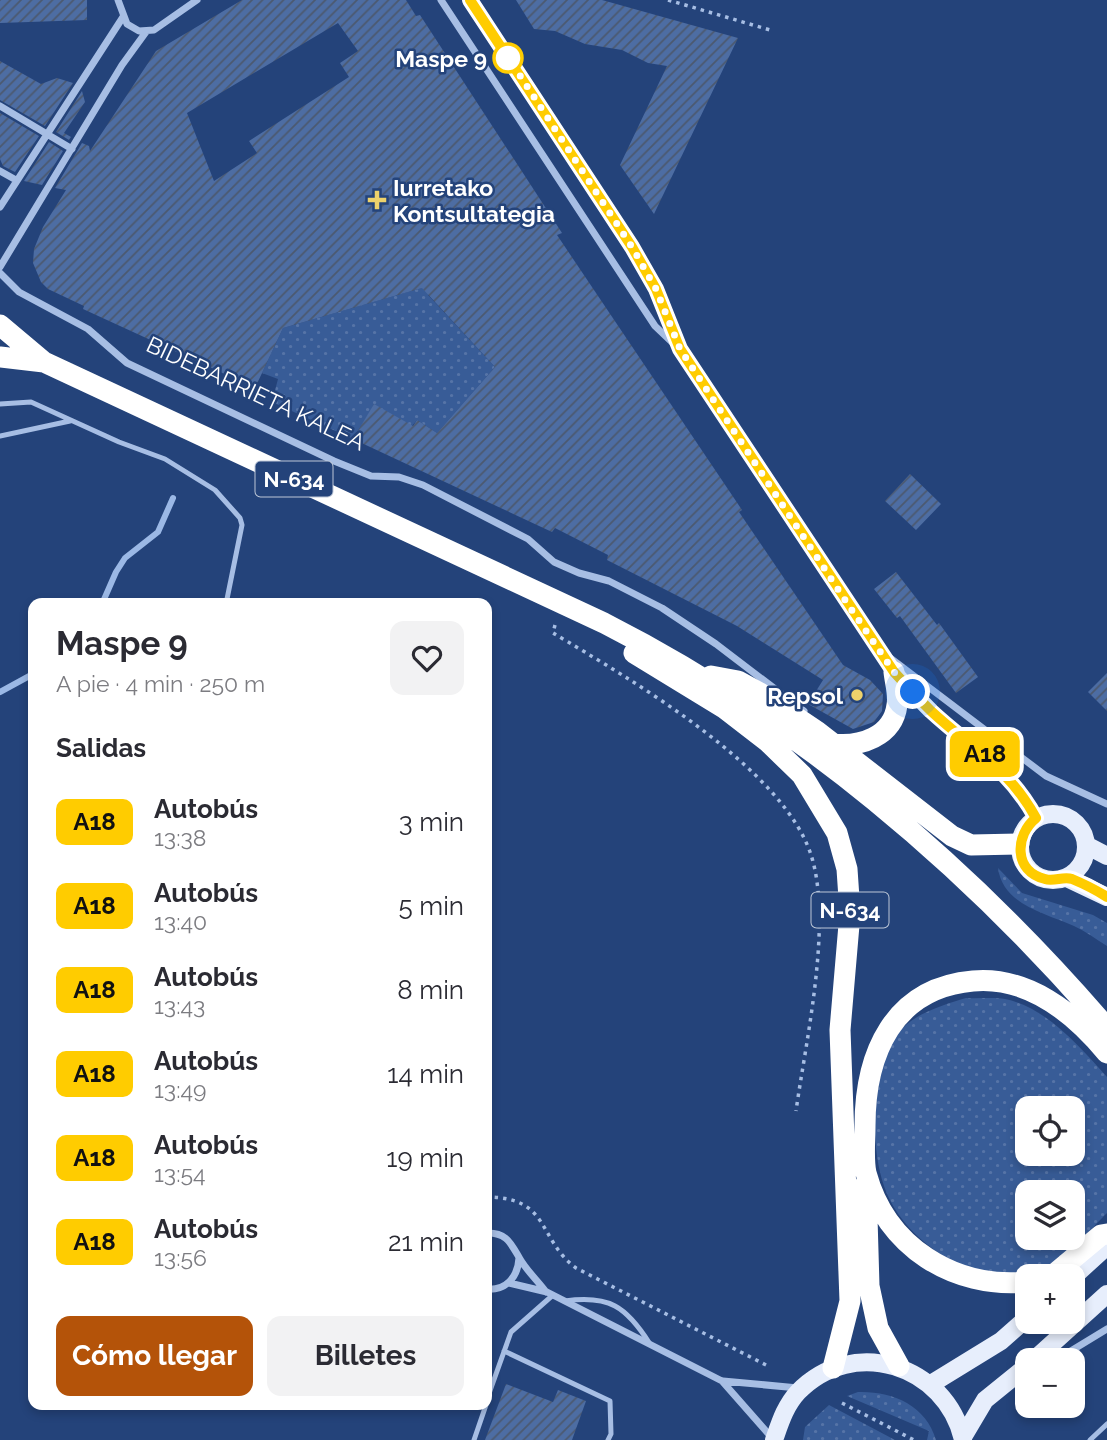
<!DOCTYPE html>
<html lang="es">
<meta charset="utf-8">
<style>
:root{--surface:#fff;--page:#f2f2f3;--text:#2b2b33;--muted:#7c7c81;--accent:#b45309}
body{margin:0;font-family:Raleway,sans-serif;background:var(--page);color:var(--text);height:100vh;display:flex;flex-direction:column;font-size:26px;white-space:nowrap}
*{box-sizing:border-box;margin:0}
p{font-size:23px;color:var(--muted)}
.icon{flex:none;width:38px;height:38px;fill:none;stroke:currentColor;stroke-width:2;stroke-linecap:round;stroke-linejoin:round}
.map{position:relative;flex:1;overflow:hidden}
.drawer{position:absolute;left:28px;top:598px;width:464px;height:812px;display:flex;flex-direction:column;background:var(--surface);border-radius:14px;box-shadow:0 4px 10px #0003}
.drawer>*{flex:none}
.badge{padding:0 14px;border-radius:10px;font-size:24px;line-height:46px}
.buttons{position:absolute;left:1015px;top:1096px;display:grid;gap:14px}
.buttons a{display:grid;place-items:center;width:70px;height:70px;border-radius:14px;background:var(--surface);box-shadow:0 4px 10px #0003;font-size:35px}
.you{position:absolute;width:35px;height:35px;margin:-18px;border:5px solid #fff;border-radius:50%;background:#1a73e8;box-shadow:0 0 0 10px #1a73e833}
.map>.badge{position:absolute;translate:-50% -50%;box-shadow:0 0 0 4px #fff}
h2{padding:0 28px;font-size:26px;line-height:63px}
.round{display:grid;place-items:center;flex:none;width:74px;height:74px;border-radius:14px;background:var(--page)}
.overview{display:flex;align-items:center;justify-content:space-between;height:119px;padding:0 28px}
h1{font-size:33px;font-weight:700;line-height:52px}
.action{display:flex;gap:14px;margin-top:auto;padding:14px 28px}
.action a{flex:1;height:80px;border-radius:14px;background:var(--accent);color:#fff;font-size:28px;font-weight:700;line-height:80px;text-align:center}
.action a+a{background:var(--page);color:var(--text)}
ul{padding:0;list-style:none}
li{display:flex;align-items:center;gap:21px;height:84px;padding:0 28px}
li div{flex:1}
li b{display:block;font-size:26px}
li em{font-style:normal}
li .badge{min-width:77px;font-weight:700;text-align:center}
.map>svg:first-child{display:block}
.grass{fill:url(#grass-dots);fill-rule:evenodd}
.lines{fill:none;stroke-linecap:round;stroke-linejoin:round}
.stream{stroke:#9bb8e5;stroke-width:6}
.building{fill:url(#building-hatch);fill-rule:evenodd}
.path{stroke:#a7bee4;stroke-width:3.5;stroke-dasharray:3.5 5;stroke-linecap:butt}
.lane{stroke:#a7bee4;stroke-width:5}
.street{stroke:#a7bee4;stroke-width:7}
.primary{stroke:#e7eefc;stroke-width:18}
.highway{stroke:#fff;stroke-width:21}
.line-casing{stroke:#fff;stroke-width:16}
.line{stroke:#fc0;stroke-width:10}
.walk{stroke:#fff;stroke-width:7;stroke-dasharray:0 12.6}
.stop-dot{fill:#fff;stroke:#fc0;stroke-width:3.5}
.poi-dot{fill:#eed26b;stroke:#24437a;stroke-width:2.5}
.labels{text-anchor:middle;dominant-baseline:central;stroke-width:5;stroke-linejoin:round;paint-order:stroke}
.shield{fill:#24437a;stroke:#bdc7d7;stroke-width:2}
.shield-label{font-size:21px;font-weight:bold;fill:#fff}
.stop-label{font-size:23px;font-weight:bold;fill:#fff;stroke:#24437a;text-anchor:end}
.poi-label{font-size:23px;font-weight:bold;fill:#fff;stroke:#24437a;text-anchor:start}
.street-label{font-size:23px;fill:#fff;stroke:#24437a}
</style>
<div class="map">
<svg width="1107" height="1440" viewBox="0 0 1107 1440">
<defs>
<pattern id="grass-dots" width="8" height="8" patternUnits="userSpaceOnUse" patternTransform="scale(1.75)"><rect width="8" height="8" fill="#385c97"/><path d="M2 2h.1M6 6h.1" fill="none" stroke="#5674a7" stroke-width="1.8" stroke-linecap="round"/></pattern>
<pattern id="building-hatch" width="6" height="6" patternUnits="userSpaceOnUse" patternTransform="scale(1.75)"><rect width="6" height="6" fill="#4d6da3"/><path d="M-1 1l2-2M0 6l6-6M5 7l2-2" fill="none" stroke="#4c596f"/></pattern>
</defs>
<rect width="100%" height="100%" fill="#24437a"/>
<path class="grass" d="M432,285L428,295L495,367L437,433L417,420L400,440L374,405L353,439L272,402L278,379L262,373L283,328Z
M998,868L1022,893L1093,915L1107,923V946C1096,939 1085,931 1074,926C1045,913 1003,905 998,868Z
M966,998C978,999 993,997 1005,999C1046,1007 1080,1047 1107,1077V1213C1087,1232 1061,1268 1033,1274C974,1287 903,1242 884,1186C874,1156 873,1121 878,1090C882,1071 884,1051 896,1035C912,1014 943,1005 966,998ZM1027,1108H1073V1153H1027ZM1027,1192H1073V1237H1027Z
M858,1392C892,1391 926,1405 936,1440H927L929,1431L847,1396Z
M829,1405L895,1440H803L805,1427Z"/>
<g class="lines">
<path class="stream" d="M102,604L116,572L125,558L158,532L173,498
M0,692L33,674"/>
</g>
<path class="building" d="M0,0H87V20L0,23Z
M242,0H406L416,16L420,15L562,233L557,235L742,510L739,512L843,665L870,680L883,694L882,711L874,722L853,729L808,704L823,680L737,626L607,560L608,555L555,528L552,532L353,439L374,404L413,426L417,420L437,433L495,367L422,288L283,328L255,388L83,309L84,306L48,289L41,282L33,263L34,249L43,227L66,190L55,188L82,143L89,146L90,151L156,51ZM338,23L358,51L340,63L349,77L249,141L257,153L214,181L187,113Z
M516,0H602L738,38L654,214L620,165L667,66L648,63L622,50L585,44L555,31L534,29Z
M0,61L41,84L57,78L73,83L45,126L0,100Z
M82,91L85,102L64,133L71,137L69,140L56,132Z
M0,113L39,136L15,172L3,166L0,159Z
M49,142L63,151L42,185L24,181Z
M910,474L941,504L916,530L885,501Z
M896,572L937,625L939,623L978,677L956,693L900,616L897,618L874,589Z
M1107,673V711L1088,692Z
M506,1384L553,1402L558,1390L586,1401L572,1440H485Z"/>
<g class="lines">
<path class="path" d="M668,0L770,30
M555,625L553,633C630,679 786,769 812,858C832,926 806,1040 796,1111
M486,1197C551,1197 537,1239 576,1268L768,1366
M842,1403L914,1440"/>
<path class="lane" d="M0,404L31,402L119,442L165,459L215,490L240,518L242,525L226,604
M0,436L70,421
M565,1301C609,1295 626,1306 650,1344
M504,1351L610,1401L611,1434L608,1440
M486,1402L511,1332L553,1295
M474,1440L486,1405
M1090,1440L1107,1424"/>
<path class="street" d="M118,0L127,24L139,31L154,30L197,0
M441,0L655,326L676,346
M470,0L632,247L656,289L680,349L893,670
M0,106L72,149
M0,171L16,180
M0,207L123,17
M0,267L122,65L146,32
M0,273L19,292L88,329L127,363L334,461L371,476L399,477L423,485L528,539L554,562L579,573L609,581L662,608L716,644L804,711
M885,654L1046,776L1107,804
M901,679C946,726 1003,761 1036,818
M486,1233C507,1232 511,1244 520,1259C527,1271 538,1281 546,1292
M509,1283L547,1292L722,1381L773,1439
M486,1289C506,1291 518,1277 519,1258
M1056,1360L1107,1329
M723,1381L798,1388"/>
<path class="primary" d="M1020 847a33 33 0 1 1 66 0a33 33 0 1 1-66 0Z
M1086,845L1107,856
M1067,878L1107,897
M1073,1277L1107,1246
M1034,1360L1107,1294
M931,1384L1001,1341L1027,1318
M963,1437L985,1400L1027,1366
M774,1440C780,1423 785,1406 798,1392C853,1335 946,1365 963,1440"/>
<path class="highway" d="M0,325L44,362L604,623C797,721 966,864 1107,1028
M0,357L44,362
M634,653L724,708L768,742L802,775L837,833L847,869L850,913L840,1030L850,1301L833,1368
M711,676L738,681L760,693L818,732L952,836L971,845L1019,844
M833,744C860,747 893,737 897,705C899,695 895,682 894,672
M866,1183L869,1286L878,1328L899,1366
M1052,1276L1101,1235L1107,1234
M1027,1282C954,1289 886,1247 866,1173C863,1159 865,1141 865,1126C865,1054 893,988 973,981C1027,976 1073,1012 1107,1053"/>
</g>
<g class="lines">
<g class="line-casing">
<path id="line" d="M470,0L632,247L656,289L680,349L894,672C906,685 918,698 931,711C972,749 1008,767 1036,818C1015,835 1013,871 1045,879C1054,882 1063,876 1072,879C1084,884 1096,890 1107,897"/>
</g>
<use href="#line" class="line"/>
<path class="walk" d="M508,58L504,51L632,247L656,289L680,349L849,606L894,672L913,692"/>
</g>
<circle class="stop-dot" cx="508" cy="58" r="14"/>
<g class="poi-dot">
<path d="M373.5 189.5h7v7h7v7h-7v7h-7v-7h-7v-7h7z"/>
<circle cx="857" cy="695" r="7"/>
</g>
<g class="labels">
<g class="shield">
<rect x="255.5" y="461.5" width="77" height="35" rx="5"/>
<rect x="811.5" y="892.5" width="77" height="35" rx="5"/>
</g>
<g class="shield-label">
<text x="294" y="479">N-634</text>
<text x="850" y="910">N-634</text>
</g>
<g class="stop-label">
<text x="487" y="58">Maspe 9</text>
</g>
<g class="poi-label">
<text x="393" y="187">Iurretako<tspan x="393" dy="26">Kontsultategia</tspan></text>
<text x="843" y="695" text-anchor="end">Repsol</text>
</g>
<g class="street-label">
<text transform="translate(256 393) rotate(25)">BIDEBARRIETA KALEA</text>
</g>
</g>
</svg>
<div class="buttons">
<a><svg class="icon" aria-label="locate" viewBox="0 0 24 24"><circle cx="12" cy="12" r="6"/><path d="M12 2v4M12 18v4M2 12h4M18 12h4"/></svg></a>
<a><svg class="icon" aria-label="layers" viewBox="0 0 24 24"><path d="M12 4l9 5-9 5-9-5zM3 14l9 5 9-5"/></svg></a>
<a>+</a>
<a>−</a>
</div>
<div class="you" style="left:913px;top:692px"></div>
<b class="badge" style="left:985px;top:754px;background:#fc0;color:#111">A18</b>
<section class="drawer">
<div class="overview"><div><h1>Maspe 9</h1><p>A pie · 4 min · 250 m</p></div><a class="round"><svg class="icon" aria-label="heart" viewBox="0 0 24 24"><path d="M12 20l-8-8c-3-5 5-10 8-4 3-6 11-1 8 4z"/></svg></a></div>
<h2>Salidas</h2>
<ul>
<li><span class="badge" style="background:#fc0;color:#111">A18</span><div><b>Autobús</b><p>13:38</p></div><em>3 min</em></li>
<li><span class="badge" style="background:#fc0;color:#111">A18</span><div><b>Autobús</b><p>13:40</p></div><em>5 min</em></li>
<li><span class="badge" style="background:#fc0;color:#111">A18</span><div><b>Autobús</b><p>13:43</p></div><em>8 min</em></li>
<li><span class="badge" style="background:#fc0;color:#111">A18</span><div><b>Autobús</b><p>13:49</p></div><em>14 min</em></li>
<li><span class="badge" style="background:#fc0;color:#111">A18</span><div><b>Autobús</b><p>13:54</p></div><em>19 min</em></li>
<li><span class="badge" style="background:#fc0;color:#111">A18</span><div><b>Autobús</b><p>13:56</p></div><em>21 min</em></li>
</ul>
<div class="action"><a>Cómo llegar</a><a>Billetes</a></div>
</section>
</div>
